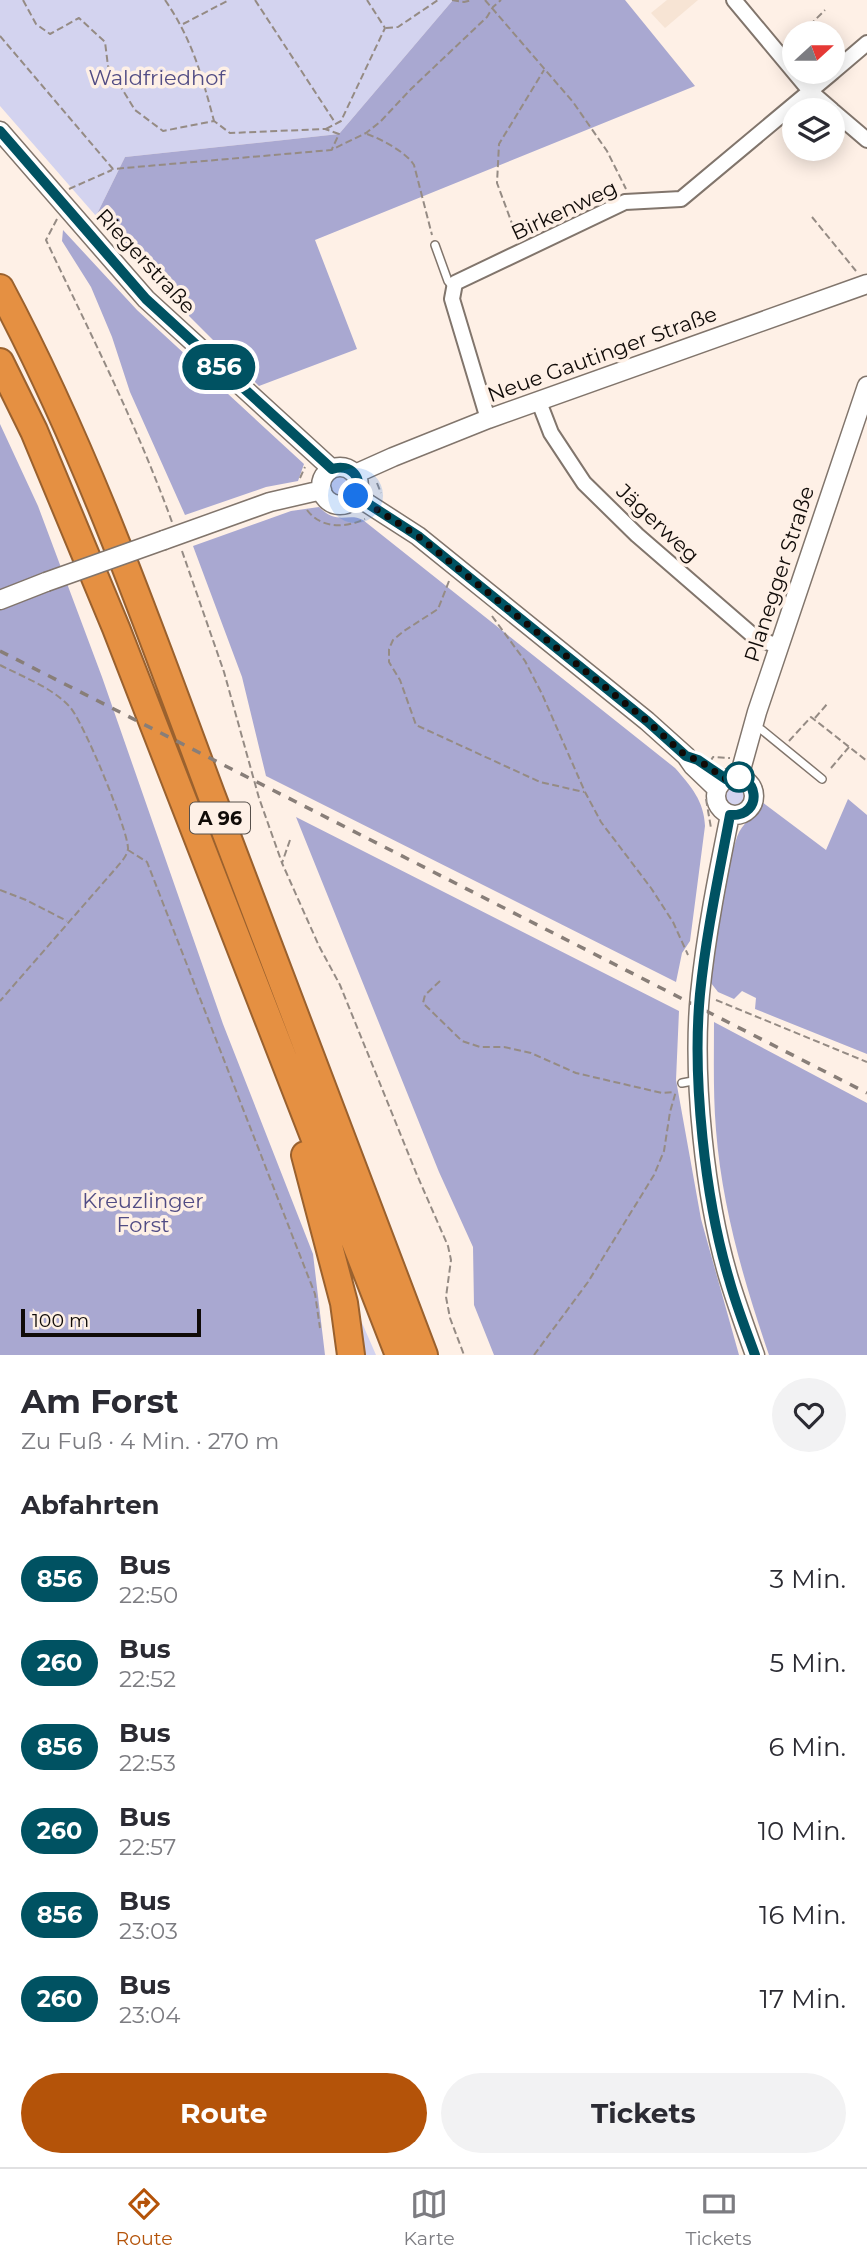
<!DOCTYPE html>
<html lang="de">
<meta charset="utf-8">
<style>
:root{--surface:#fff;--page:#f2f2f3;--text:#2b2b33;--muted:#7c7c81;--line:#e1e1e2;--accent:#b45309}
body{margin:0;font-family:Montserrat,sans-serif;background:var(--page);color:var(--text);height:100vh;display:flex;flex-direction:column;font-size:26px;white-space:nowrap}
*{box-sizing:border-box;margin:0}
p{font-size:23px;color:var(--muted)}
.icon{flex:none;width:38px;height:38px;fill:none;stroke:currentColor;stroke-width:2;stroke-linecap:round;stroke-linejoin:round}
.map{position:relative;height:1355px;overflow:hidden}
.drawer{display:flex;flex-direction:column;background:var(--surface);flex:1}
.drawer>*{flex:none}
.badge{padding:0 14px;border-radius:23px;font-size:24px;line-height:46px}
.needle{width:46px;rotate:69deg}
.controls{position:absolute;left:782px;top:21px;display:grid;gap:14px}
.controls a{display:grid;place-items:center;width:63px;height:63px;border-radius:50%;background:var(--surface);box-shadow:0 4px 18px #0003;font-size:35px}
.scale{position:absolute;left:21px;bottom:18px;width:180px;box-sizing:border-box;padding-left:7px;border:4px solid #100b08;border-top:0;font-size:19px;line-height:24px;white-space:nowrap;color:#100b08;-webkit-text-stroke:5px #fef0e6;paint-order:stroke}
.you{position:absolute;width:35px;height:35px;margin:-18px;border:5px solid #fff;border-radius:50%;background:#1a73e8;box-shadow:0 0 0 10px #1a73e833}
.map>.badge{position:absolute;translate:-50% -50%;box-shadow:0 0 0 4px #fff}
h2{padding:0 21px;font-size:26px;line-height:63px}
.round{display:grid;place-items:center;flex:none;width:74px;height:74px;border-radius:37px;background:var(--page)}
.overview{display:flex;align-items:center;justify-content:space-between;height:119px;padding:0 21px}
h1{font-size:33px;font-weight:700;line-height:52px}
.cta{display:flex;gap:14px;margin-top:auto;padding:14px 21px}
.cta a{flex:1;height:80px;border-radius:42px;background:var(--accent);color:#fff;font-size:28px;font-weight:700;line-height:80px;text-align:center}
.cta a+a{background:var(--page);color:var(--text)}
ul{padding:0;list-style:none}
li{display:flex;align-items:center;gap:21px;height:84px;padding:0 21px}
li div{flex:1}
li b{display:block;font-size:26px}
li em{font-style:normal}
li .badge{min-width:77px;font-weight:700;text-align:center}
.tabs{display:flex;justify-content:space-around;align-items:center;height:98px;border-top:2px solid var(--line);background:var(--surface);font-size:19px;color:var(--muted)}
.tabs a{display:grid;justify-items:center;gap:4px}
.tabs .selected{color:var(--accent)}
.map>svg:first-child{display:block}
.built{fill:#f7e4d4}
.green{fill:#d3d3ef}
.forest{fill:#a9a8d1}
.lines{fill:none;stroke-linecap:round;stroke-linejoin:round}
.service-casing{stroke:#81756c;stroke-width:10}
.minor-casing{stroke:#81756c;stroke-width:18}
.tertiary-casing{stroke:#81756c;stroke-width:21}
.motorway-casing{stroke:#9a612e;stroke-width:30}
.path{stroke:#958b84;stroke-width:2;stroke-dasharray:7 3.5;stroke-linecap:butt}
.service{stroke:#fff;stroke-width:7}
.minor{stroke:#fff;stroke-width:14}
.tertiary{stroke:#fff;stroke-width:18}
.motorway{stroke:#e59042;stroke-width:26}
.rail{stroke:#887e78;stroke-width:3.5;stroke-dasharray:9 9;stroke-linecap:butt}
.tertiary-bridge-casing{stroke:#81756c;stroke-width:21;stroke-linecap:butt}
.tertiary-bridge{stroke:#fff;stroke-width:18}
.line-casing{stroke:#fff;stroke-width:16}
.line{stroke:#005262;stroke-width:10}
.walk{stroke:#100b08;stroke-width:7;stroke-dasharray:0 12.6}
.stop-dot{fill:#fff;stroke:#005262;stroke-width:3.5}
.labels{text-anchor:middle;dominant-baseline:central;stroke-width:7;stroke-linejoin:round;paint-order:stroke}
.shield{fill:#fef0e6;stroke:#57504b;stroke-width:2}
.shield-label{font-size:19px;font-weight:bold;fill:#100b08}
.park-label{font-size:21px;fill:#514c84;stroke:#fef0e6}
.street-label{font-size:21px;fill:#100b08;stroke:#fef0e6}
</style>
<div class="map">
<svg width="867" height="1355" viewBox="0 0 867 1355">
<rect width="100%" height="100%" fill="#fef0e6"/>
<path class="built" d="M667,0H698L665,28L651,13Z"/>
<path class="green" d="M0,0H453L339,134L125,157L96,216L0,106Z
M328 486a12 12 0 1 1 24 0a12 12 0 1 1-24 0Z
M723 796a12 12 0 1 1 24 0a12 12 0 1 1-24 0Z
M346,1286L376,1355H356Z"/>
<path class="forest" d="M453,0H625L695,86L315,240L357,349L259,386L170,297L96,216L125,157L339,134Z
M63,230L137,310L304,464L298,481L266,487L185,515L130,392L112,337L91,287L62,241Z
M0,424L38,506L102,677L223,1024L313,1254L325,1355H0Z
M319,507C338,526 348,512 363,520L675,768C691,786 704,801 705,826L690,941L682,953L676,982L266,776L242,677L193,546L291,511Z
M848,799L867,815V1054L755,1009L756,998L742,991L734,999L718,992L711,983C715,934 721,883 737,837C742,822 756,816 762,802L826,850Z
M296,817L679,1011L676,1080L701,1219L739,1355H494L474,1305L473,1247L439,1172Z
M714,1022L867,1103V1355H769C744,1282 722,1207 716,1130C713,1094 714,1058 714,1022Z"/>
<g class="lines">
<g class="service-casing">
<path id="service" d="M435,245L448,281L453,287
M754,726L762,730L822,779
M682,1083L698,1080"/>
</g>
<g class="minor-casing">
<path id="minor" d="M734,0L810,91L832,110
M833,72L867,43
M833,111L867,140
M539,402L551,433L584,483L637,535L757,639L779,646
M488,419L452,299L455,283L625,202L681,199L833,72"/>
</g>
<g class="tertiary-casing">
<path id="tertiary" d="M0,131L146,299L332,469
M321 486a19 19 0 1 1 38 0a19 19 0 1 1-38 0Z
M355,474L393,457L488,419L867,284
M356,496L418,536L647,721L686,756L693,766L717,789
M164,540L270,502L322,490
M0,600L46,582
M716 796a19 19 0 1 1 38 0a19 19 0 1 1-38 0Z
M739,777L757,712L867,386
M730,815C718,874 706,934 700,994C692,1077 705,1199 729,1279C737,1305 746,1330 755,1355"/>
</g>
<g class="motorway-casing">
<path id="motorway" d="M0,288C86,449 147,622 211,794C281,981 352,1168 424,1355
M0,362L34,431L116,628L399,1355
M305,1155L344,1303L351,1355"/>
</g>
<path class="path" d="M23,0L36,24L50,34L79,18L105,42L108,66L135,110L163,131L214,121L230,133L325,129L339,134L332,149
M165,0C192,39 202,76 214,121
M255,0L336,124
M452,0L464,2L472,0
M485,0L573,102L607,151L626,189
M183,24L229,0
M386,28L398,27L438,0
M802,33L825,10
M0,36L113,169L331,150L366,133L380,122L411,89L487,17L493,7L501,0
M326,129L341,121L385,28L367,0
M367,134C381,139 406,152 414,165L432,235
M69,189L112,170
M812,217L856,271
M57,219L46,240C90,333 137,425 172,522
M517,237L497,183L499,144L544,70
M300,478L305,467
M377,483L381,493
M307,510C321,529 346,528 365,519
M182,551L224,672L259,798L282,863
M449,581L438,609L404,631L393,640L389,649V662L400,680L416,725L540,782L584,792
M492,616L525,661L542,694L585,792L601,822L651,888L673,922L688,955
M0,665C23,677 51,687 69,706C82,718 129,832 128,849C127,856 121,862 117,867L0,1001
M815,718L828,703
M789,741L811,717L867,761
M710,762L713,757L730,758
M831,768L849,747
M706,799L711,828
M290,840L282,863L319,946L340,985L417,1175L448,1246L451,1260L446,1297L450,1318L464,1355
M128,850L147,862L315,1294L320,1328
M0,890L26,900L67,921
M440,981L425,995L423,1003L462,1041L480,1047H504L531,1053L576,1073L662,1093L674,1092
M716,1000L867,1062
M534,1355L588,1282L654,1175L664,1151L670,1112L676,1091"/>
<use href="#service" class="service"/>
<use href="#minor" class="minor"/>
<use href="#tertiary" class="tertiary"/>
<use href="#motorway" class="motorway"/>
<path class="rail" d="M0,651L867,1093"/>
<g class="tertiary-bridge-casing">
<path id="tertiary-bridge" d="M46,582L164,540"/>
</g>
<use href="#tertiary-bridge" class="tertiary-bridge"/>
</g>
<g class="lines">
<g class="line-casing">
<path id="line" d="M0,131L146,299L332,469C351,463 364,478 356,496L418,536L647,721L686,756L698,760L726,779C759,769 765,817 730,815C719,874 706,934 700,994C692,1078 705,1199 729,1279C736,1305 746,1330 755,1355"/>
</g>
<use href="#line" class="line"/>
<path class="walk" d="M356,496L418,536L647,721L686,756L698,760L726,779L739,777"/>
</g>
<circle class="stop-dot" cx="739" cy="777" r="14"/>
<g class="labels">
<rect class="shield" x="190" y="802.5" width="60" height="31" rx="5"/>
<g class="shield-label">
<text x="220" y="818">A 96</text>
</g>
<g class="park-label">
<text x="157" y="77">Waldfriedhof</text>
<text x="143" y="1200">Kreuzlinger<tspan x="143" dy="24">Forst</tspan></text>
</g>
<g class="street-label">
<text transform="translate(564 210) rotate(-25)">Birkenweg</text>
<text transform="translate(146 261) rotate(47)">Riegerstraße</text>
<text transform="translate(602 354) rotate(-20)">Neue Gautinger Straße</text>
<text transform="translate(658 523) rotate(43)">Jägerweg</text>
<text transform="translate(779 574) rotate(-72)">Planegger Straße</text>
</g>
</g>
</svg>
<div class="controls">
<a><svg class="needle" viewBox="-14 -14 28 28"><path d="M0-13l5 13h-10z" fill="#e53935"/><path d="M0 13l5-13h-10z" fill="#7c7c81"/></svg></a>
<a><svg class="icon" aria-label="layers" viewBox="0 0 24 24"><path d="M12 4l9 5-9 5-9-5zM3 14l9 5 9-5"/></svg></a>
</div>
<div class="scale">100 m</div>
<div class="you" style="left:356px;top:496px"></div>
<b class="badge" style="left:219px;top:367px;background:#005262;color:#fff">856</b>
</div>
<section class="drawer">
<div class="overview"><div><h1>Am Forst</h1><p>Zu Fuß · 4 Min. · 270 m</p></div><a class="round"><svg class="icon" aria-label="heart" viewBox="0 0 24 24"><path d="M12 20l-8-8c-3-5 5-10 8-4 3-6 11-1 8 4z"/></svg></a></div>
<h2>Abfahrten</h2>
<ul>
<li><span class="badge" style="background:#005262;color:#fff">856</span><div><b>Bus</b><p>22:50</p></div><em>3 Min.</em></li>
<li><span class="badge" style="background:#005262;color:#fff">260</span><div><b>Bus</b><p>22:52</p></div><em>5 Min.</em></li>
<li><span class="badge" style="background:#005262;color:#fff">856</span><div><b>Bus</b><p>22:53</p></div><em>6 Min.</em></li>
<li><span class="badge" style="background:#005262;color:#fff">260</span><div><b>Bus</b><p>22:57</p></div><em>10 Min.</em></li>
<li><span class="badge" style="background:#005262;color:#fff">856</span><div><b>Bus</b><p>23:03</p></div><em>16 Min.</em></li>
<li><span class="badge" style="background:#005262;color:#fff">260</span><div><b>Bus</b><p>23:04</p></div><em>17 Min.</em></li>
</ul>
<div class="cta"><a>Route</a><a>Tickets</a></div>
</section>
<nav class="tabs">
<a class="selected"><svg class="icon" aria-label="directions" viewBox="0 0 24 24"><path d="M12 3l9 9-9 9-9-9zM9 14v-3h6M13 9l2 2-2 2"/></svg>Route</a>
<a><svg class="icon" aria-label="map" viewBox="0 0 24 24"><path d="M3 6l6-2 6 2 6-2v14l-6 2-6-2-6 2zM9 4v14M15 6v14"/></svg>Karte</a>
<a><svg class="icon" aria-label="tickets" viewBox="0 0 24 24"><path d="M3 7h18v10H3zM15 7v10"/></svg>Tickets</a>
</nav>
